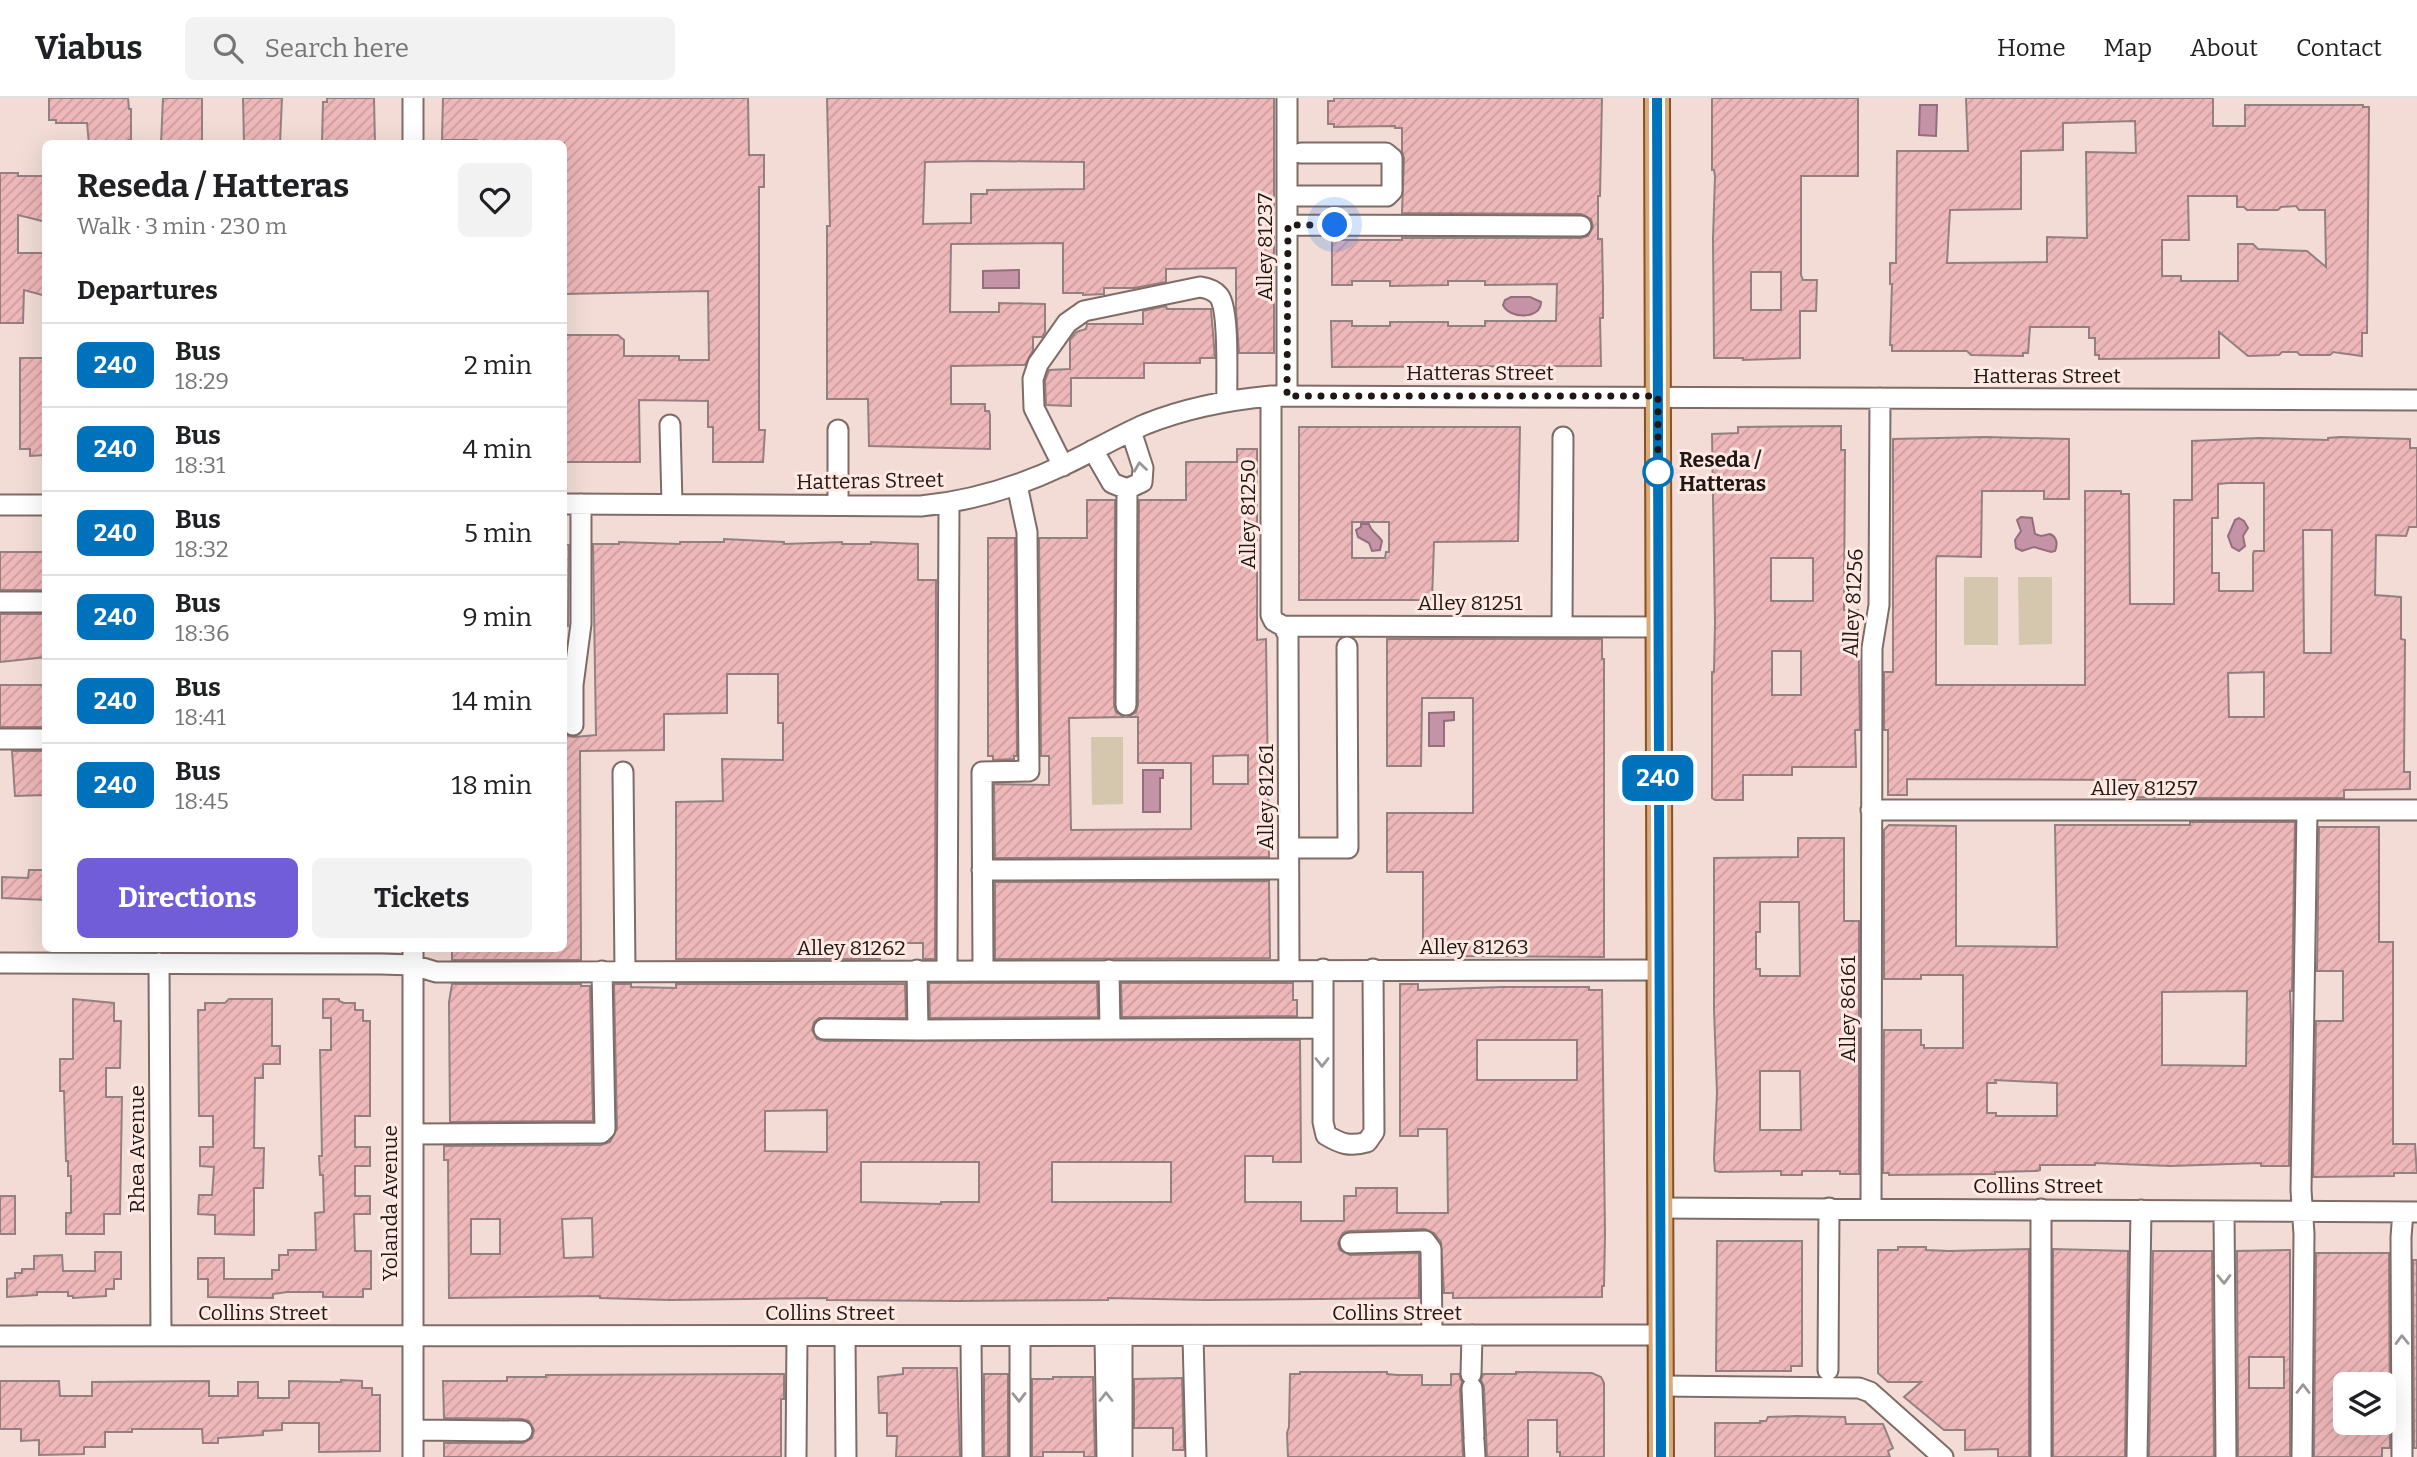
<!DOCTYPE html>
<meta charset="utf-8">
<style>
:root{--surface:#fff;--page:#f2f2f2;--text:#202124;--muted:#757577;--line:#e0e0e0;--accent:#705dd7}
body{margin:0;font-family:Bitter,serif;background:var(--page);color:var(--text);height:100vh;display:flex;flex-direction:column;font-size:26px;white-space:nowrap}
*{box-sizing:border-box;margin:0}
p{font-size:23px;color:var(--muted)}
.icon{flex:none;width:38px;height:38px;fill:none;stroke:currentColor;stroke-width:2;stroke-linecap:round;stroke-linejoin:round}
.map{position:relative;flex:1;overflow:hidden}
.details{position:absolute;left:42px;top:42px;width:525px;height:812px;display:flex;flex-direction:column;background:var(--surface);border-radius:10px;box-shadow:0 7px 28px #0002}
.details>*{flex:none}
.badge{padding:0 14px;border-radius:10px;font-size:24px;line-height:46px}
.controls{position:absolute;left:2333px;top:1274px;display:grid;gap:14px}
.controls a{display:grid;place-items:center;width:63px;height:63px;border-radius:10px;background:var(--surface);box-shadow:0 7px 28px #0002;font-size:35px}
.you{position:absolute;width:35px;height:35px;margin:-18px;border:5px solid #fff;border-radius:50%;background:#1a73e8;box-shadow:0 0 0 10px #1a73e833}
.map>.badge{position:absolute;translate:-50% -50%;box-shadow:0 0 0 4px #fff}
h2{padding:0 35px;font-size:26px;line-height:63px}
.round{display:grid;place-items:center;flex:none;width:74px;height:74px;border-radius:10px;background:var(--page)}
.overview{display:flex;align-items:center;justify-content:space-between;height:119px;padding:0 35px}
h1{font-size:33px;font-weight:700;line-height:52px}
.button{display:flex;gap:14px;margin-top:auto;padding:14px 35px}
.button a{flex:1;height:80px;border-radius:10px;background:var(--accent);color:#fff;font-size:28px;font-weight:700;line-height:80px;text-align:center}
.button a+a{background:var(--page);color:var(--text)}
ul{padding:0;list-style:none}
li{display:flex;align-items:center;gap:21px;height:84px;padding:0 35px;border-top:2px solid var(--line)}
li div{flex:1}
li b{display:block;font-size:26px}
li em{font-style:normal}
li .badge{min-width:77px;font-weight:700;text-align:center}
header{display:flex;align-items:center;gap:42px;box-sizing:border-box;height:98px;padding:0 35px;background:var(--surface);border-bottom:2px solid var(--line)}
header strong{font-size:33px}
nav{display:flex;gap:38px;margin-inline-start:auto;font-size:24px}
.search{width:490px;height:63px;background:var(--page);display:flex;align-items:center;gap:18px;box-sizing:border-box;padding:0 24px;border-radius:10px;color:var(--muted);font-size:26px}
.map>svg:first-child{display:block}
.green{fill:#d5c7ad}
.water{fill:#c493a6;stroke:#936e7b;stroke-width:2}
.building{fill:url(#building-hatch);stroke:#958081;stroke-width:2;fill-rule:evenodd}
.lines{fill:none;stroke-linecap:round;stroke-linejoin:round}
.minor-casing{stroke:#7f6c66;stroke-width:23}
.major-casing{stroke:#87521f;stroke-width:28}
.minor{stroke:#fff;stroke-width:19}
.major{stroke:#d9aa7c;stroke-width:24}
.oneway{stroke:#9b9796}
.line-casing{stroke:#fff;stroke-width:16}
.line{stroke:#0072bc;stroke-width:10}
.walk{stroke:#201816;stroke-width:7;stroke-dasharray:0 12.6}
.stop-dot{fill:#fff;stroke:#0072bc;stroke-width:3.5}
.labels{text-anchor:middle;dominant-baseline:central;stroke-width:6;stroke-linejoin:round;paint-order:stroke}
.street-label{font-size:21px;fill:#201816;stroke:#ffe9e2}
.stop-label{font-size:21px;font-weight:bold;fill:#201816;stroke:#ffe9e2;text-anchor:start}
</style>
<header>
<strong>Viabus</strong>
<div class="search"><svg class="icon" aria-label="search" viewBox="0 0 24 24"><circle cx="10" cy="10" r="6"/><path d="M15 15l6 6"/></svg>Search here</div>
<nav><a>Home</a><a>Map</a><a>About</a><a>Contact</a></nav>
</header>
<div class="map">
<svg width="2417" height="1359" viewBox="0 0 2417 1359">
<defs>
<pattern id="building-hatch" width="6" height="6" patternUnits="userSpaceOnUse" patternTransform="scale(1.75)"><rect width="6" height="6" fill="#eeb7b9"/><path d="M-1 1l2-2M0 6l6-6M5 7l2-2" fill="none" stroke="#cc9d9e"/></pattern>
</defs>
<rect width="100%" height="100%" fill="#f2dcd5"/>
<path class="green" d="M1964,479H1998V547H1964Z
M2018,479H2052V546L2019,547Z
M1091,639H1123V706L1092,707Z"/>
<path class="water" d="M1920,7H1937L1936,38L1919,37Z
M1019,172V190H983V173Z
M1511,199H1530L1541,204C1541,222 1509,221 1503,207L1505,202Z
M2021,419L2032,420L2035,436L2041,438L2050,436C2057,439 2058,446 2055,453L2051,454L2034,449L2022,453L2016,450L2015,442L2021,433L2017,422Z
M2239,420L2244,423L2248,430L2243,438L2245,448L2239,453L2232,449L2228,438L2235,422Z
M1361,426H1369C1371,434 1378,436 1382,443L1380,452L1372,453L1369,445L1358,439L1356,432L1361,429Z
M1454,614V622L1444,623V648H1429V615Z
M1143,672H1163V680H1160V714H1143Z"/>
<path class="building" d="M49,0H128L129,11H131V42H129V46H89L87,25H56V22H49Z
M163,0H202V46H161Z
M243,0H282L280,46H244Z
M327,0H374L375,46H322L323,4H327Z
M443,0H748L749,57H764V89H759V332H765L763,364H713V329H708V303L639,302L640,364H564V237H618L624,242V258H679V262H709L708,193L564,196V45H477V42H442Z
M827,0H1274V255H1239L1236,211V170L1166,171V184L1134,190H1104V196L1083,197V195H1063V145L951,146L950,214H999V205L1045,206V234L1042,239H1033V252L1025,267L951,268V306H985V313H989L990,317V351L869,348L868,301H827V128H830ZM978,63L1084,64V91L987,92V96H971V125L923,126L925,64Z
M1334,0H1602L1600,98H1598V141H1602L1603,191V220H1600L1601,268L1332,269L1331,223H1352V228H1390V224H1448V228H1485V223H1556L1557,186L1485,187V183H1448V187L1390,188V183H1352V187H1332V142H1402V140H1581L1588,138L1593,129L1591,121L1581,116L1402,115L1404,60L1402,53V30H1395V28L1334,29V26H1328V3H1334Z
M1712,0H1858V78H1801V177L1803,182H1817L1816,213H1800V260L1743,262V260H1714L1713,141L1715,78L1714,72H1712ZM1751,174H1781V212H1751Z
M1966,0H2213V28H2245V7H2363V9H2369L2367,235H2362V258L2333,254L2330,257H2300L2297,254H2282L2279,257L2248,258L2219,234V260L2099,261V257H2095V240H2089V229H2030L2028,255H2023V258L1971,257L1967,253H1892V247H1890L1892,186H1890V165H1896L1897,53H1968ZM2135,23L2136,55L2086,54L2087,140L2047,139V164L1947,165L1950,112L2021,111V53L2063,52V25ZM2188,98H2237V109H2244L2247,112H2278L2281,109L2296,108L2299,112H2325L2326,169L2307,153L2258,151L2253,146H2238V183H2181V178H2162V142H2189Z
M0,75H18V78H46V124L18,117V155H46V198L24,192L23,225H0Z
M1166,208L1167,211H1211L1215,260H1200V265H1144V280H1071V308L1046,307L1045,283L1049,272L1070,271V242L1076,234L1086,231L1087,226H1143V213Z
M20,260H46V357L30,358V351H20Z
M1841,328V352H1845L1844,512H1858L1860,632H1855L1856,669H1792V677H1743V702H1715L1712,700V574H1714L1715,525L1712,336L1738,335V329ZM1771,460H1813V503H1771ZM1772,553H1801V597H1772Z
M1299,329H1520L1518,443L1434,444L1432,502H1299ZM1352,424H1389V454H1386L1385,460H1352Z
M1985,339L2069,341V401H2044V393H1982L1981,459L1937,458L1936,461V587H2085V393H2121V396H2129L2130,506H2174V402H2192V343L2259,340L2328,342V340L2340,339L2410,341V350H2417V429H2409L2406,438L2376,437L2375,497L2401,499V541L2405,542L2404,674H2410V691L2344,692V700H2190L2135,699V682L1907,681V697H1888V632H1884V574H1893V341ZM2229,385H2264V453H2254L2253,456V493H2219V475H2212V420H2218V386ZM2303,432H2332L2331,555H2304ZM2264,574V619H2229L2228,575Z
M1237,351H1257V542L1266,541L1269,759L995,760L994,686L1049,687V658H1041L1039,440H1087V402H1115L1114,607L1116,614L1124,619L1069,620L1071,732L1191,731V665H1138V619H1128L1136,614L1138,607L1139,402H1186V364H1237ZM1248,657V686H1213V658Z
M988,440H1015L1017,658H1014V661L993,662V658H988Z
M724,441L784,444V446L842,444V446H871V444L918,446V482H936L935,861H923V845H880V861H676V704L723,703L722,661L783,662V625H778V576H727V615L664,616V652L580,653L581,862H452V850H564V637L574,639L596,637L593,446H619V444L680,446V444H724Z
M564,447H569L568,528H564Z
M0,454H46V492H0Z
M0,516H46V559L0,564Z
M1387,541H1602V561H1604V859L1423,858V774H1387V715H1473V600H1422L1421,668H1387Z
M0,587H46V629H0Z
M12,653H46V697L15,698Z
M2190,724H2295L2292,893H2290L2291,923L2289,1068H2261V1065L2170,1068L2095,1065V1067H2040V1072L2037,1073L1995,1074V1076L1889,1077V1075H1883L1884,932H1921V947H1924V950H1963V877H1921V881H1884V732L1889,727L1956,728V848L2057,849L2055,727H2190ZM2247,893L2246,968L2162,967V894ZM1995,982L2057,985V1018H1996V1015H1987V985H1996Z
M2319,729H2379V844H2393V1046H2415L2417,1075H2394V1078L2313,1079L2316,923H2343V873H2317Z
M1798,740H1844V823H1859V1076H1840V1073H1802V1077H1781V1073L1720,1074L1715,1073L1714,1061L1717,995L1714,911V760L1798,759ZM1760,804H1799L1800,878H1760V871H1756V834H1760ZM1760,973H1800L1801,1032H1760Z
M29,772H46V802L2,800V779L28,780Z
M1269,783L1270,860L995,861V784Z
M929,885H1097L1098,919L930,920Z
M1121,885H1293V902H1297V918L1122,919Z
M452,886H581V888H590L593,1023L450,1024L449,904Z
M614,886H631V889L676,890V886H905L906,920H819L814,924L812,932L817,941L824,943L1300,942L1301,1064H1273V1058H1245V1104H1301V1123H1344V1098H1356V1090H1397V1115H1448L1447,1031H1418V1038H1400V886H1418V892L1502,889H1589V892H1602L1605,1136L1604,1188H1602V1199L1453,1200V1195H1444L1441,1144L1434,1135L1425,1131L1349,1133L1343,1135L1338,1145L1340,1152L1350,1157L1419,1155V1200L1206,1202L1108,1200V1202L957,1203L827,1202V1200L670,1202L600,1200V1198L449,1200L448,1062H444V1048L601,1047L610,1044L617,1031ZM1477,942H1577V982H1477ZM827,1012V1054L765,1053V1013ZM861,1064H979V1104H941V1106L861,1104ZM1052,1064H1171V1104H1052ZM592,1120L593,1159L564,1160L562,1121ZM471,1121H500V1156H471Z
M73,901L114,905V923H121L120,970H106V999H122L120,1116H104V1136H66V1115H71V1078H68V1063H66L64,993H60V961H73Z
M229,901H272V948H280V966H263V980H255L254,1050H264L263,1090H254V1137L215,1136V1117L198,1116L199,1097H212L214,1069L200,1068V1049H213V1018H199L198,912H205V905H225Z
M323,901H339V903L344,905H355V912H363V923H370V1018H355V1049H370V1068H355V1098H370V1116H354L355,1153H371V1191H363V1199H323V1194H287L273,1196V1200L208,1199V1181H198V1160H224V1181H272V1172H279V1157H288V1152H316L315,1115L324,1114L323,1077H320L319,1058H322L320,952H331V920H323Z
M0,1098H15V1136H0Z
M1717,1143H1802V1268H1791V1273H1716Z
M1898,1149H1926V1152L1949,1153L2029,1151V1359H1998V1351L1965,1352V1332H1944L1904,1299L1921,1284H1888L1878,1275V1152H1898Z
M2053,1151L2128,1153L2125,1359H2053Z
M2290,1152V1359H2238L2237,1153ZM2249,1259H2284V1290H2249Z
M2153,1153H2212L2214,1359H2149Z
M95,1154H121V1181H114V1191H106V1198L73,1200V1198H68V1194H37V1197L7,1199V1181L15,1180V1175H22V1171H34V1158L62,1157L63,1173H95Z
M2316,1155H2389L2390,1350H2382V1359H2314ZM2345,1286H2384V1325H2345Z
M2413,1162H2417V1350H2414Z
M903,1270H957L960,1359H896L897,1338H887V1315H879L878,1279L903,1276Z
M1300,1274H1387V1276L1397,1277H1422V1287H1451V1276H1459L1462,1284L1460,1291L1463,1359H1288L1287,1335L1289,1329L1290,1276H1300Z
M1516,1274L1592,1275L1601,1279L1604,1285V1359H1560V1354H1557V1322H1528V1359H1487L1484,1289L1481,1282L1483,1276H1516Z
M784,1276V1301H781V1359H444V1345H523L532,1340L534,1332L529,1323L522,1321L444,1320L443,1283H507V1279H546V1277Z
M984,1276H1008V1359H984Z
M1053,1279H1093L1095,1359H1084V1354H1043V1359H1032V1281H1053Z
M1182,1280L1184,1352H1173V1330H1134V1281Z
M341,1282L362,1283V1290H372V1297H380V1353L319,1354V1325H282V1332L263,1333V1337L218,1340V1345H203L202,1331H132V1334H105V1349H84V1356L39,1357V1342L21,1343V1331H0V1283H59L60,1298H92V1284L209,1283V1298H238V1284H258V1300H289V1283L341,1284Z
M1796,1318L1845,1319L1846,1326H1883L1893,1350L1888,1353L1890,1359H1715V1325H1760V1323H1766L1768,1319Z"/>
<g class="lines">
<g class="minor-casing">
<path id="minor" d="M413,0V46
M1288,98H1387L1392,93V60L1386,55H1301
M1288,127L1581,128
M1271,298V517L1274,523L1283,528L1658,529
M1287,298V0
M670,327L672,406
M838,332V407
M1093,352L1112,385L1127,391L1142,384L1143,370L1131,333
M1063,368L1034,310L1033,281L1038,266L1067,225L1084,213L1200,189C1207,190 1214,192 1219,198C1230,213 1226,280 1227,302
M564,406L921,408C972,403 1018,389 1064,367C1092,354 1118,338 1146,326C1186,310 1227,302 1271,298L2417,302
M0,407H46
M0,504H46
M1283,528L1288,537L1289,871
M1562,528L1563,339
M1126,607L1127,391
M573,627V587L581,526V406
M0,641H46
M623,674L625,873
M1871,712H2417
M1289,750H1348L1347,549
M982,772L1288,771
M0,865L381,866L413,867L436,874L1659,872
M159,865L161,1237
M1323,871V1024L1326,1037C1341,1046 1350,1049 1367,1044L1374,1034L1373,871
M917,872L918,932L1322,930
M947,872L949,406
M983,872L982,674L1029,673L1027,434L1017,387
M1109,872L1110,931
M824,931L918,932
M413,1036L601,1035L605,1031L602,873
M1659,1110L2417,1114
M1871,1110L1872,550L1879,507L1880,300
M2224,1113L2226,1359
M1350,1145L1425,1143L1431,1151L1432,1237
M0,1238L1660,1237
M845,1238L846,1359
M971,1238L972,1359
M1020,1238V1359
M1105,1238L1107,1359
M1193,1238L1196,1359
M1828,1272L1829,1110
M1471,1276L1472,1237
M1661,1288L1859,1290L1870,1294L1943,1359
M1472,1290L1474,1338
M413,1332L522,1333
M1474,1342L1475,1359
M413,1359V850
M796,1359L797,1238
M1122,1359V1238
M2041,1359V1111
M2137,1359L2141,1112
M2302,1359L2304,1136L2301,1092L2307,712
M2402,1359L2401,1139L2403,1114"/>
</g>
<g class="major-casing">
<path id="major" d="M1657,0L1661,1359"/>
</g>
<use href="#minor" class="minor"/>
<use href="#major" class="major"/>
</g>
<defs><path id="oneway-chevron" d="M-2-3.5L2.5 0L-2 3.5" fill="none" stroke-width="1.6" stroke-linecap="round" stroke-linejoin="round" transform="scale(1.75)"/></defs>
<g class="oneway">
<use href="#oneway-chevron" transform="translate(1140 369) rotate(-98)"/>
<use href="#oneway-chevron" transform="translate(1322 964) rotate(90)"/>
<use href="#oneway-chevron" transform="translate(2224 1181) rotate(89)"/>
<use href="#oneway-chevron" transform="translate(2402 1242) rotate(-91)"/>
<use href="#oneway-chevron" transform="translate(2303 1291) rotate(-90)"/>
<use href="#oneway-chevron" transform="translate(1019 1299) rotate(89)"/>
<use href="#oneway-chevron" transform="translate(1106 1299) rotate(-90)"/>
</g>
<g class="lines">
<g class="line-casing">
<path id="line" d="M1657,0L1661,1359"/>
</g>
<use href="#line" class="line"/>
<path class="walk" d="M1335,127H1288L1287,298H1658V374"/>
</g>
<circle class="stop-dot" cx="1658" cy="374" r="14"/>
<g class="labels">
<g class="street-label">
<text transform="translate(1265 149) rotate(-90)">Alley 81237</text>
<text x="1480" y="275">Hatteras Street</text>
<text x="2047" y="278">Hatteras Street</text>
<text transform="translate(870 383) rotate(-1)">Hatteras Street</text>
<text transform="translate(1248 416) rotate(-90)">Alley 81250</text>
<text x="1470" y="505">Alley 81251</text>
<text transform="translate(1853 505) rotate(-87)">Alley 81256</text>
<text x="2144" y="690">Alley 81257</text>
<text transform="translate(1266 699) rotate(-90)">Alley 81261</text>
<text x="1474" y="849">Alley 81263</text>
<text x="851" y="850">Alley 81262</text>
<text transform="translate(1848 911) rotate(-90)">Alley 86161</text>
<text transform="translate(137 1051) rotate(-90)">Rhea Avenue</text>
<text x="2038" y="1088">Collins Street</text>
<text transform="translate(390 1105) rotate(-90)">Yolanda Avenue</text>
<text x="263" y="1215">Collins Street</text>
<text x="830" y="1215">Collins Street</text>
<text x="1397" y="1215">Collins Street</text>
</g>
<g class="stop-label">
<text x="1679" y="362">Reseda /<tspan x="1679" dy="24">Hatteras</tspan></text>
</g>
</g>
</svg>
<div class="controls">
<a><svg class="icon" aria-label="layers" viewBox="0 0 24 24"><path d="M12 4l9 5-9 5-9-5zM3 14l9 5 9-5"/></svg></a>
</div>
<div class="you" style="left:1335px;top:127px"></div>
<b class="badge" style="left:1658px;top:680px;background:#0072bc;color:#fff">240</b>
<section class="details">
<div class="overview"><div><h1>Reseda / Hatteras</h1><p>Walk · 3 min · 230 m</p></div><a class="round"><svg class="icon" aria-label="heart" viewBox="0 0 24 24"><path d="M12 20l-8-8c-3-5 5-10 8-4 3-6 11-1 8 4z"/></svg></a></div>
<h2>Departures</h2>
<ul>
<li><span class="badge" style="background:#0072bc;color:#fff">240</span><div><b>Bus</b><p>18:29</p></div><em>2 min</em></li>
<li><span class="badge" style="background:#0072bc;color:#fff">240</span><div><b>Bus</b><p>18:31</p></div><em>4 min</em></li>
<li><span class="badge" style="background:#0072bc;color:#fff">240</span><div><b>Bus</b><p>18:32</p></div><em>5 min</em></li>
<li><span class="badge" style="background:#0072bc;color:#fff">240</span><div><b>Bus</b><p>18:36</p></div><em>9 min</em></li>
<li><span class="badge" style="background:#0072bc;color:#fff">240</span><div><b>Bus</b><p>18:41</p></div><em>14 min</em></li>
<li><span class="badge" style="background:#0072bc;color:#fff">240</span><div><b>Bus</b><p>18:45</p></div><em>18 min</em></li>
</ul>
<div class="button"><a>Directions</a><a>Tickets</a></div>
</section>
</div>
